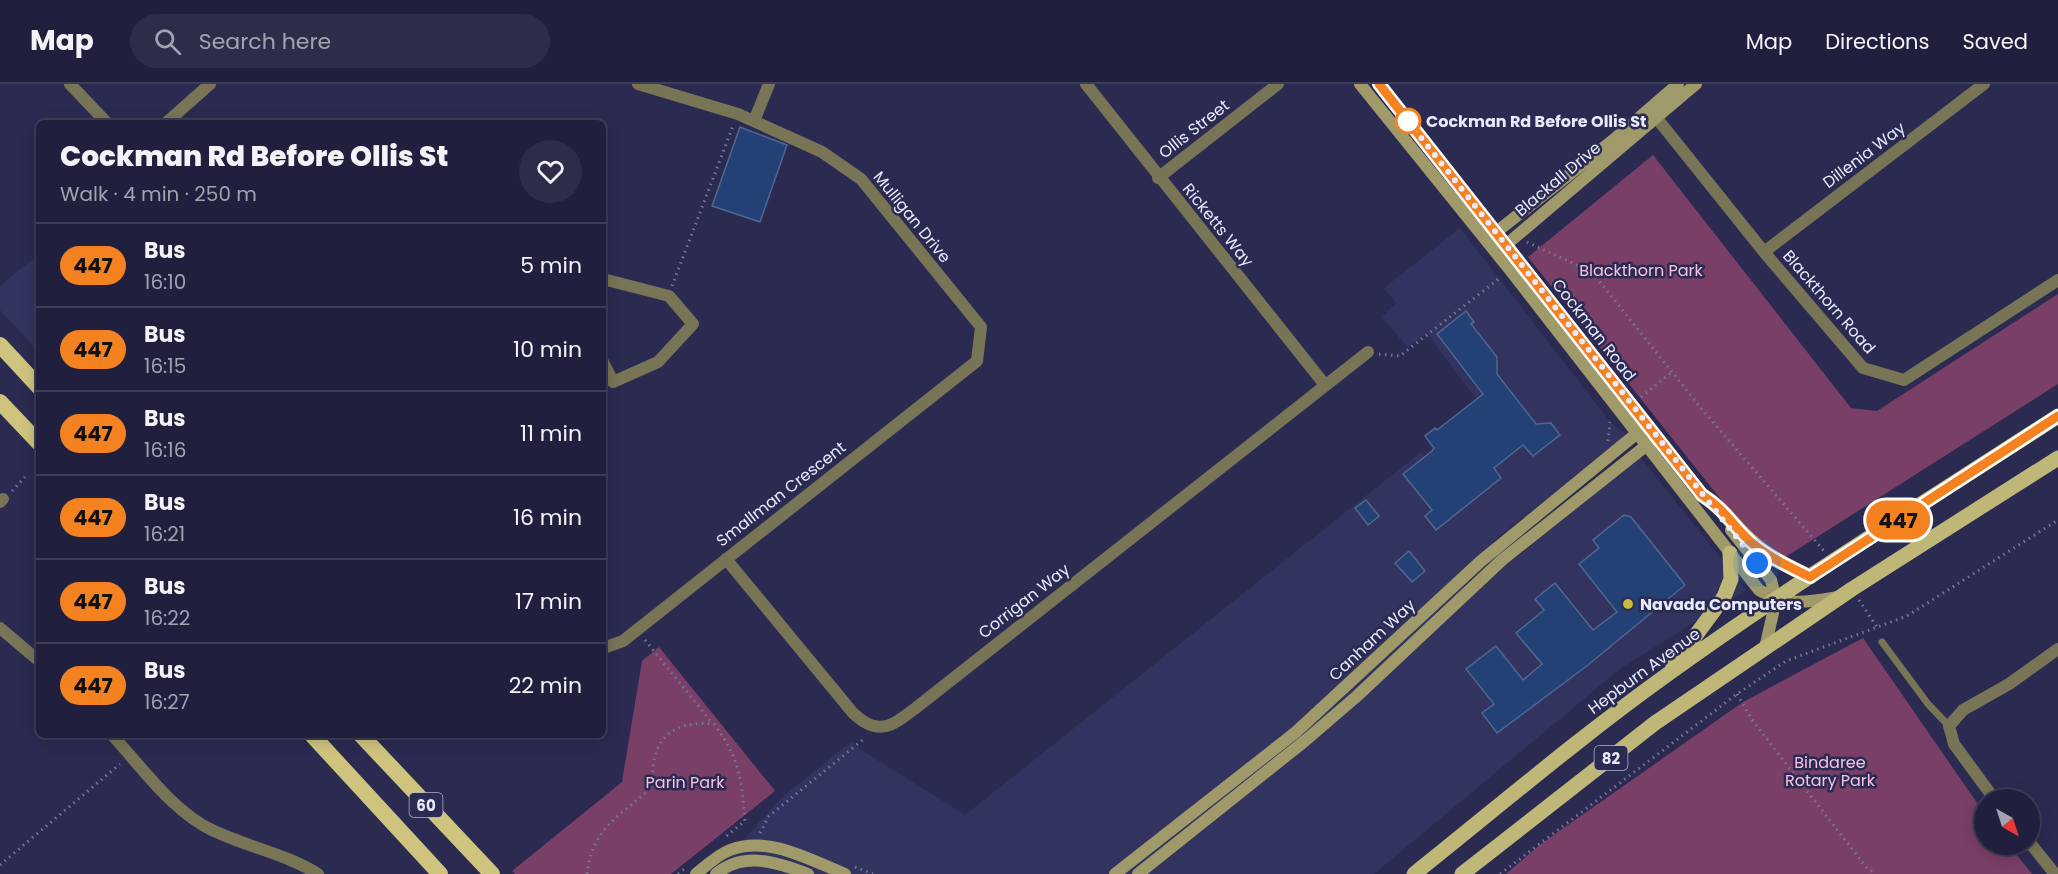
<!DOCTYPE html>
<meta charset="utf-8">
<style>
:root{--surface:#20203e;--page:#2d2d49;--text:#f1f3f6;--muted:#a2a3b0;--line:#3d3e58}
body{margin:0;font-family:Poppins,sans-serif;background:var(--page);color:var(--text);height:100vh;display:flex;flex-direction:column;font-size:22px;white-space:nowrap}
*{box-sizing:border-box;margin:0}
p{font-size:20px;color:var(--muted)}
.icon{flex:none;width:33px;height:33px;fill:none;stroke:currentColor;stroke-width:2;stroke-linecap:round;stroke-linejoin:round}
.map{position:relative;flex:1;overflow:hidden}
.drawer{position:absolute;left:36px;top:36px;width:570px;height:618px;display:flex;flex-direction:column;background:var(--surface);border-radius:9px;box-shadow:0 3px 15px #0003,0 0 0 2px var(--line)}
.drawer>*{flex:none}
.badge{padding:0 12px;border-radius:20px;font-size:21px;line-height:39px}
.needle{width:39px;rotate:141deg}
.controls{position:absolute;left:1974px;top:705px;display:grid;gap:12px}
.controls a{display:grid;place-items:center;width:66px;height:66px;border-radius:50%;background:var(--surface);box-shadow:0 3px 15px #0003,0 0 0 2px var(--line);font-size:30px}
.you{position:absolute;width:30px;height:30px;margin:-15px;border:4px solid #fff;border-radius:50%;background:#1a73e8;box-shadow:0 0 0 9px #1a73e833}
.map>.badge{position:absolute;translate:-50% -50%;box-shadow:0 0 0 3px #fff}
.round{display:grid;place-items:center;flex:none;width:63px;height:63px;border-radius:32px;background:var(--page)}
.overview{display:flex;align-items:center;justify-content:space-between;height:102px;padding:0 24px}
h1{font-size:28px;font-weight:800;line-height:45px}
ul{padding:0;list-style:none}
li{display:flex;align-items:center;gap:18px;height:84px;padding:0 24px;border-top:2px solid var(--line)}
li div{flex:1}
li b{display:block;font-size:22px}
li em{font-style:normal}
li .badge{min-width:66px;font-weight:700;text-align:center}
header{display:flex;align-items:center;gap:36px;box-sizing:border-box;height:84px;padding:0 30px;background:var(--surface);border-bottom:2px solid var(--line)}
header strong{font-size:28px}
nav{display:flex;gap:33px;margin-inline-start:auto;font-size:21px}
.search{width:420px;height:54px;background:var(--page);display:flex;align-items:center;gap:15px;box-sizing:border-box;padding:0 21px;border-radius:33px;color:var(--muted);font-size:22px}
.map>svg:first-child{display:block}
.built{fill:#333360}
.green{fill:#7a3f66}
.building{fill:#244176;stroke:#50678f;stroke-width:1.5}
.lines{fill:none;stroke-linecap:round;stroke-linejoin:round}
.path{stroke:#767796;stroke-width:3;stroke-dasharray:1.5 4.5;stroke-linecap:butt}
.service{stroke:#787456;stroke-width:7}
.minor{stroke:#787456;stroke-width:12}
.secondary{stroke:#a09a6a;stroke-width:12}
.primary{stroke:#bfb778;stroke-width:15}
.trunk{stroke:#cec47e;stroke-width:16}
.line-casing{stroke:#fff;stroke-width:14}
.line{stroke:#f58220;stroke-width:9}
.walk{stroke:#e8eafe;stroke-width:6;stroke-dasharray:0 10.8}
.stop-dot{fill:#fff;stroke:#f58220;stroke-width:3}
.poi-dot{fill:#cbba39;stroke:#2b2b52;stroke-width:2}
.labels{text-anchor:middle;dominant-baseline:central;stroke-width:5;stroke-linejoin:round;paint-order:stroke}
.shield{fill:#2b2b52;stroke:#afb1ca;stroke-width:1.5}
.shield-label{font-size:15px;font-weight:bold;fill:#e8eafe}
.stop-label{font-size:16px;font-weight:bold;fill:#e8eafe;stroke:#2b2b52;text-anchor:start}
.street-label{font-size:16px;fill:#e8eafe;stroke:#2b2b52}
.park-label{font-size:16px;fill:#f8c1e2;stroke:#2b2b52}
.poi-label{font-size:16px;font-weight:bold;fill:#e8eafe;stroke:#2b2b52;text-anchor:start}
</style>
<header>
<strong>Map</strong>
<div class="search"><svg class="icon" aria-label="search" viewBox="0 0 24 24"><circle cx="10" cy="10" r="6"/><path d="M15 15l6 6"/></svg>Search here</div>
<nav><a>Map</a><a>Directions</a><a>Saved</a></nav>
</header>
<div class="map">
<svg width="2058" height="790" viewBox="0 0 2058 790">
<rect width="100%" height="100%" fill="#2b2b52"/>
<path class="built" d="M1460,144L1611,339L1627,351L1492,458L1512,477L1640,373L1746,506L1621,584L1374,790H713L780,715L852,657L858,664L965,731L1421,368L1431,380L1490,333L1427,249L1408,264L1382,233L1396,219L1384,204Z
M39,170V268L0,226V202Z"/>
<path class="green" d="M1653,71L1851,324L1877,327L2058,210V300L1773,481L1528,173Z
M1863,554L1984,729V760L2009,761L2032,790H1506L1541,760L1743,618Z
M659,563L775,707L671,790H515L512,787L622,698L642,577Z"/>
<path class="building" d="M740,43L787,61L760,138L712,122Z
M1466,227L1474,238L1471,240L1497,273V290L1536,340L1551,339L1560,351L1533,372L1523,361L1494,384L1501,394L1436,446L1425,432L1432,426L1403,390L1432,367L1434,364L1425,352L1435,344L1437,346L1483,310L1437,250Z
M1366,416L1379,432L1368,441L1355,424Z
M1624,431L1631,433L1685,501L1588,581L1497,649L1482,629L1494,620L1466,585L1496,562L1523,596L1542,580L1516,549L1544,526L1535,515L1555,499L1593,546L1617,528L1579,480L1599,464L1593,456Z
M1409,467L1425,487L1412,498L1395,479Z"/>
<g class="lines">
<path class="path" d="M1527,158L1592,188L1700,323L1824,467
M672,202L733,42
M1379,270L1400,272L1501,193
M1641,313L1672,288
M1608,357L1610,338
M12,407L25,393
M1859,516L1877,543
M645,556L713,640
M1737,610L1753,637L1866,783L1875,790
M760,749L769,732L865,654
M0,781L120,680
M855,783L873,790
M587,790C590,761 603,743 626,725C633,719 641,714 647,707C654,697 652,687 654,676C660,645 686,637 714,640C740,676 741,693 745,737L725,753
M678,790L684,785
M1500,790L1737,610L1786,577L1907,532L2058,436"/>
<path class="service" d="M1882,558L1928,620L1949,642"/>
<path class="minor" d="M70,0L107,39
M1086,0L1325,301
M1651,27L1764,168L1863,284L1904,296L2058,196
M754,37L769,0
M166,39L210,0
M1158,94L1278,0
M1764,168L1984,0
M603,195L669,212L693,240L658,278L613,298L603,278
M0,418L3,415
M726,475L853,629C879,654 893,641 917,623L1368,268
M0,544L39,577
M603,564L623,557L977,277L981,243L861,95L822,68L738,30L638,0
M112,651C141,682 173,728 212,746C247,763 284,769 318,790
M1995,716L1954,660L1949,642L1963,626L2009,600L2058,565
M2030,759L2055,790"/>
<path class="secondary" d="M1360,0L1510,186L1759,506C1789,523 1807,518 1839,513
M1379,0L1707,416
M1490,153L1612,57L1678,0
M1500,166L1696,0
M1731,446L1771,496L1776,516L1765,564
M696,790C706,782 717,771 730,766C768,751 810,776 845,790
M716,790C744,767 777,778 808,790
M1115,790L1296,648L1481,477L1641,346
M1138,790L1306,656L1357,612L1502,476L1652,357"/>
<path class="primary" d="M1702,411C1726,426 1733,443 1753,459C1770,474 1790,483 1810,493
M1673,582L1724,513L1731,495L1730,469
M1414,790C1498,723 1580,653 1668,590C1794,499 1927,417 2058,332
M1462,790L1655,639L1852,505L2058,374"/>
<path class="trunk" d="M0,261L39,303
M0,318L39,359
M312,651L440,790
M361,651L492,790"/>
</g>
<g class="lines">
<g class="line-casing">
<path id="line" d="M1379,0L1702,411C1726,426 1733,443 1753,460C1770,474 1790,483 1810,493L2058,332"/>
</g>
<use href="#line" class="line"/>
<path class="walk" d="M1408,37L1757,479"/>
</g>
<circle class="stop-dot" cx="1408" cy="37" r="12"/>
<circle class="poi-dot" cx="1628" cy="520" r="6"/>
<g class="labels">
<g class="shield">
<rect x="1594.5" y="662" width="33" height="24" rx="4.5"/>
<rect x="409.5" y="709" width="33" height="24" rx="4.5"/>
</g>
<g class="shield-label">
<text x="1611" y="674">82</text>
<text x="426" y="721">60</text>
</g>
<g class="stop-label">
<text x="1426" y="37">Cockman Rd Before Ollis St</text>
</g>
<g class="street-label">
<text transform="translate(1194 45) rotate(-38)">Ollis Street</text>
<text transform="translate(1864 71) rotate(-37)">Dillenia Way</text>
<text transform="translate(1558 95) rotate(-40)">Blackall Drive</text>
<text transform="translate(912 133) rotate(51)">Mulligan Drive</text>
<text transform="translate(1218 141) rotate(51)">Ricketts Way</text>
<text transform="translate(1829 218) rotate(49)">Blackthorn Road</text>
<text transform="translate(1594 246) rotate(52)">Cockman Road</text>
<text transform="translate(781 410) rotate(-38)">Smallman Crescent</text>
<text transform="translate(1024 517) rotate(-38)">Corrigan Way</text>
<text transform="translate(1372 556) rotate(-43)">Canham Way</text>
<text transform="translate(1644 587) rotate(-36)">Hepburn Avenue</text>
</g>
<g class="park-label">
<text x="1641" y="186">Blackthorn Park</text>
<text x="1830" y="678">Bindaree<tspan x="1830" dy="18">Rotary Park</tspan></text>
<text x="685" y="698">Parin Park</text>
</g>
<g class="poi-label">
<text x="1640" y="520">Navada Computers</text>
</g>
</g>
</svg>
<div class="controls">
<a><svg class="needle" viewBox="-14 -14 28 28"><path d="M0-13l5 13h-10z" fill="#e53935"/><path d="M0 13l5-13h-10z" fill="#a2a3b0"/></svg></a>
</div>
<div class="you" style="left:1757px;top:479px"></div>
<b class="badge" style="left:1898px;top:436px;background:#f58220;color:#111">447</b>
<section class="drawer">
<div class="overview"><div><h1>Cockman Rd Before Ollis St</h1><p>Walk · 4 min · 250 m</p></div><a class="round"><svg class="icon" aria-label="heart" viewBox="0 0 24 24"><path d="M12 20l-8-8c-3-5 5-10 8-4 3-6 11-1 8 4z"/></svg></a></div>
<ul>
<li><span class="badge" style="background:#f58220;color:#111">447</span><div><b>Bus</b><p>16:10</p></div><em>5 min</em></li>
<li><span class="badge" style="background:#f58220;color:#111">447</span><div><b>Bus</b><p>16:15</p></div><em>10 min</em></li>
<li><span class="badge" style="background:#f58220;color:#111">447</span><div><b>Bus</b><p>16:16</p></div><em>11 min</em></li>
<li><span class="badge" style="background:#f58220;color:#111">447</span><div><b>Bus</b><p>16:21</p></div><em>16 min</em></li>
<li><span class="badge" style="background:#f58220;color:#111">447</span><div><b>Bus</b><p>16:22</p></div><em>17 min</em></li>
<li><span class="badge" style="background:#f58220;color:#111">447</span><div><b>Bus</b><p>16:27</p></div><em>22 min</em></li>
</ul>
</section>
</div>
